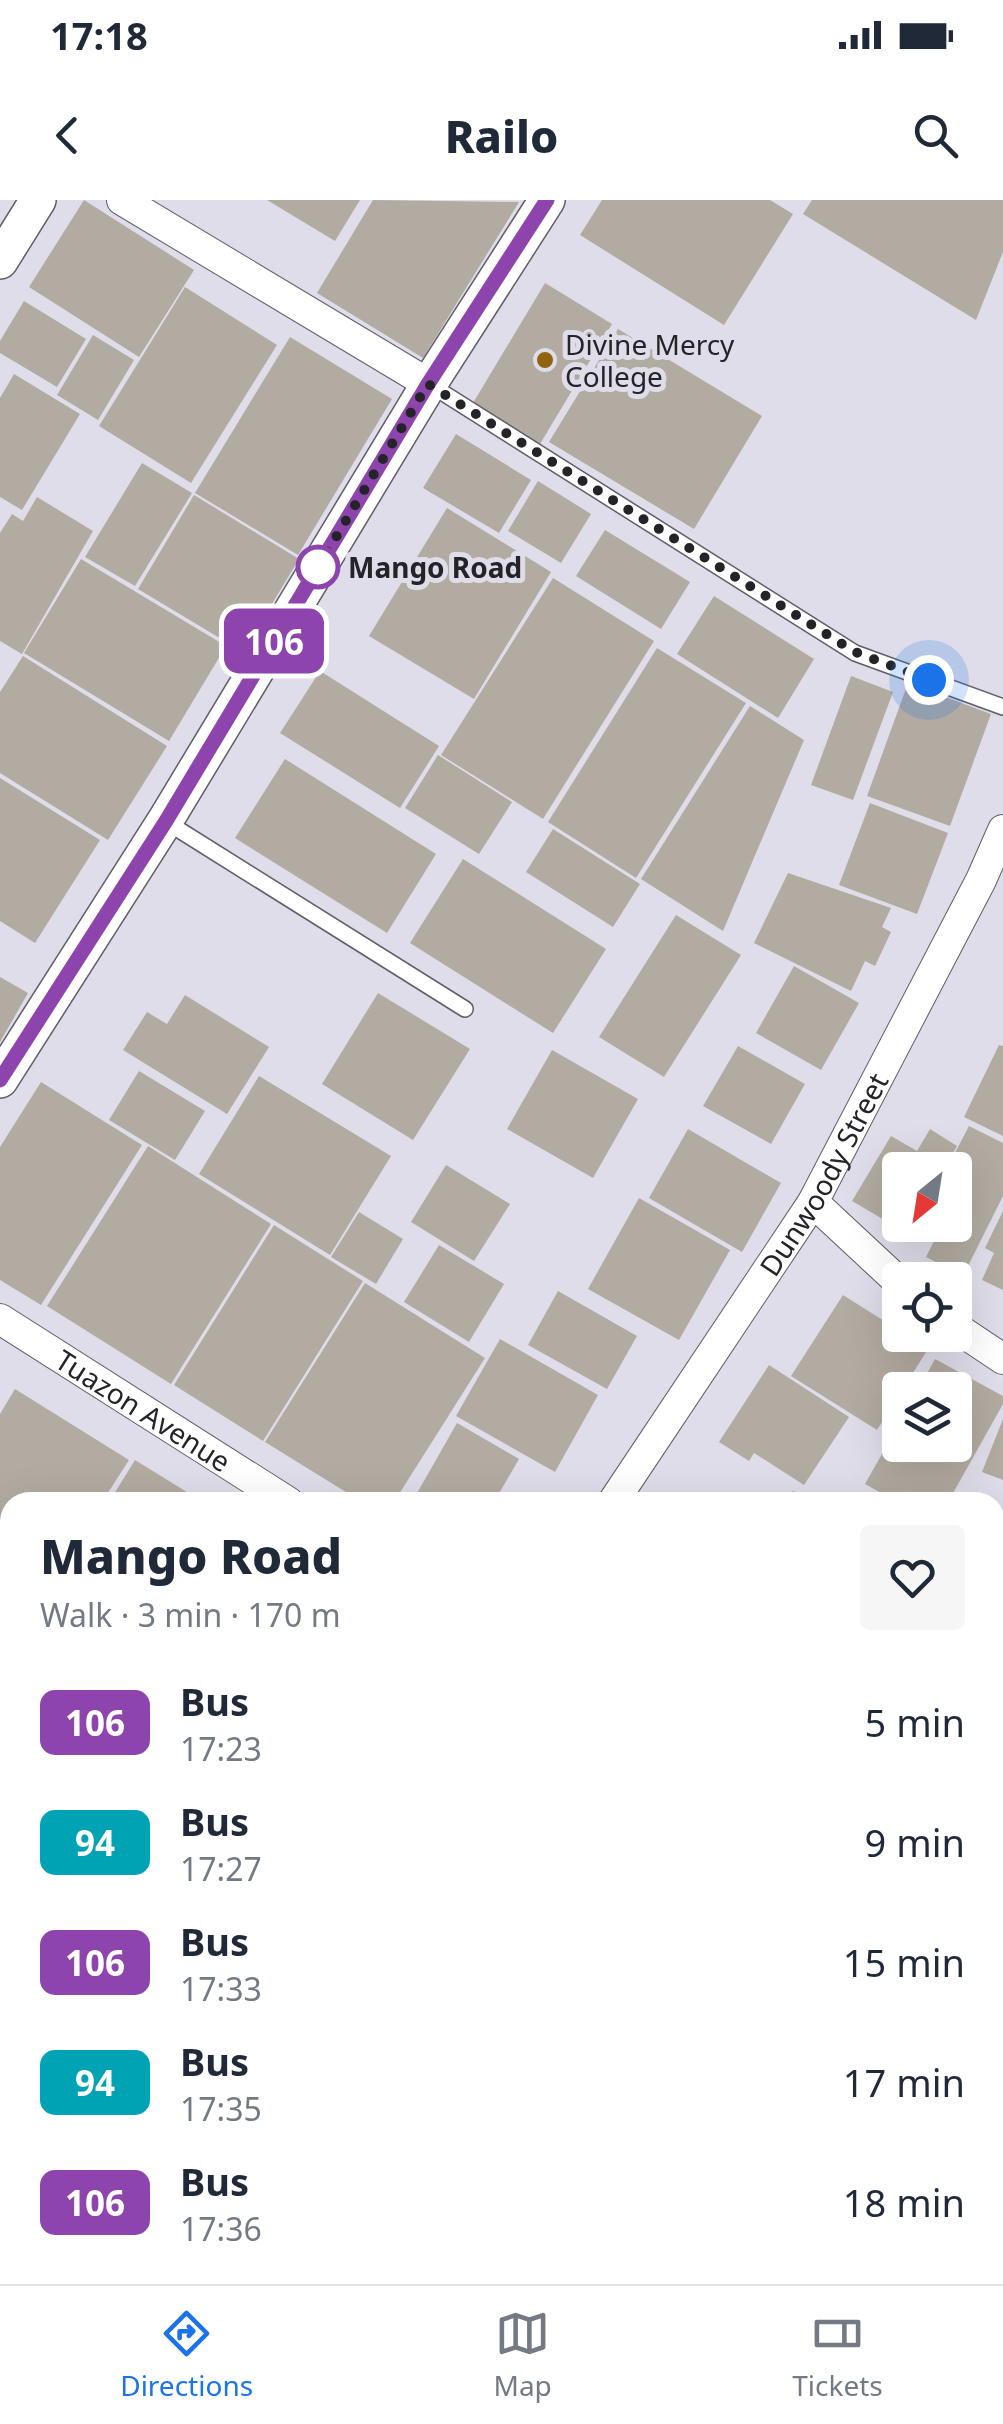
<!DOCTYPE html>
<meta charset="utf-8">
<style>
:root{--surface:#fff;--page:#f6f6f7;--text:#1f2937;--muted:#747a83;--line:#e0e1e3;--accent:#1a73e8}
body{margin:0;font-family:"Noto Sans",sans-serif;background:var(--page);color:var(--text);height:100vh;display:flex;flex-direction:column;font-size:38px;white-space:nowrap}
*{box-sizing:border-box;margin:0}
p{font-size:32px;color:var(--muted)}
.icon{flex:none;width:55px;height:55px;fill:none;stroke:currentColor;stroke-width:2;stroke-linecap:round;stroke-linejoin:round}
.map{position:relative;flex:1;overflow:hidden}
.side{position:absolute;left:0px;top:1292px;width:1005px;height:792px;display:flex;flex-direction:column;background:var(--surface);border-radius:30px 30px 0 0;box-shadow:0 10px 40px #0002}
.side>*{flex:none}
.badge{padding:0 20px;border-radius:15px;font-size:35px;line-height:65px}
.needle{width:65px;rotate:210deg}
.buttons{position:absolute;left:882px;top:952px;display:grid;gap:20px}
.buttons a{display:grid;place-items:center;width:90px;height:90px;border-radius:10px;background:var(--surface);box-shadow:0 10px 40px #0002;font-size:50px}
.you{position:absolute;width:50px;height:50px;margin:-25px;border:8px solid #fff;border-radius:50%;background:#1a73e8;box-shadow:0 0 0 15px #1a73e833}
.map>.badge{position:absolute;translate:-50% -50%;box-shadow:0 0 0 5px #fff}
.round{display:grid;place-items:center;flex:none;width:105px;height:105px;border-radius:10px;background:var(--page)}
.headline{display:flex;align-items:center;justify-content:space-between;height:170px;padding:0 40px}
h1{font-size:48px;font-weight:800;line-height:75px}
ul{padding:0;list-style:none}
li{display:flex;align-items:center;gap:30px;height:120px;padding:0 40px}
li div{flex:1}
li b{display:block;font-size:38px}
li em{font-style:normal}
li .badge{min-width:110px;font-weight:700;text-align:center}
.status{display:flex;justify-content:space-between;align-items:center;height:70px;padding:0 50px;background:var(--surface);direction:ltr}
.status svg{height:28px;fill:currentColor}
header{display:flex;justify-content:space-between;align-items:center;height:130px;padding:0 40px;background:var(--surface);font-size:45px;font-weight:800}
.tab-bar{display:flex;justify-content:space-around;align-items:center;height:140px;border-top:2px solid var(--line);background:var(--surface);font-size:28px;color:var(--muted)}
.tab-bar a{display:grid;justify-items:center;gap:5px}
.tab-bar .current{color:var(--accent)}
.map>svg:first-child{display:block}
.education{fill:#dcd4bf}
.building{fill:#b2aba1}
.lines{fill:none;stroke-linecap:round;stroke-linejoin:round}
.service-casing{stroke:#5e5d68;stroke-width:18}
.minor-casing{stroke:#5e5d68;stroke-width:32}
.tertiary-casing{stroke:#5e5d68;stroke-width:38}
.service{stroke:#fff;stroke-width:15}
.minor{stroke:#fff;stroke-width:30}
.tertiary{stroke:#fff;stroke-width:35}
.line-casing{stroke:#fff;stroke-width:22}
.line{stroke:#8e44ad;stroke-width:15}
.walk{stroke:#242428;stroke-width:10;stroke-dasharray:0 18}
.poi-dot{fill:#92640f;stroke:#dedde9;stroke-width:4}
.stop-dot{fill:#fff;stroke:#8e44ad;stroke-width:5}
.labels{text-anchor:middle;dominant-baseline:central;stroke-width:10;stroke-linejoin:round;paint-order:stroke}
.poi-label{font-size:28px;fill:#242428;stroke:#dedde9;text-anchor:start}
.stop-label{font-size:28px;font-weight:bold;fill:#242428;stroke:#dedde9;text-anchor:start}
.street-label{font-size:28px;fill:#242428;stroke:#dedde9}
</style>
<div class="status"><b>17:18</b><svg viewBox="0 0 49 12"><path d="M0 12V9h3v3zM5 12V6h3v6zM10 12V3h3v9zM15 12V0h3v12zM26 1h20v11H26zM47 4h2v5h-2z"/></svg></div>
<header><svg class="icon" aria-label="back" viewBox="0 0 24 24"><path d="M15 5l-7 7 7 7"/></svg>Railo<svg class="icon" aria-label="search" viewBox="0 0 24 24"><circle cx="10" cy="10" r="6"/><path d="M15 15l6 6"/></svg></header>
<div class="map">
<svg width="1003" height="2084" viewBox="0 0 1003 2084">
<rect width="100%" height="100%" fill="#dedde9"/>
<path class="education" d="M10,1765V2075H144L138,2084H0V1783Z"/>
<path class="building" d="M84,0L194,70L139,157L29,87Z
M267,0H360L335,41Z
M373,0L519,2L423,158L317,93Z
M602,0H770L793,14L724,125L580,35Z
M812,0H1003V52L976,120L803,14Z
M545,83L612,124L540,244L473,203Z
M185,87L277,145L191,283L99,226Z
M24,101L86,139L57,187L0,153V141Z
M618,129L762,216L694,329L549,242Z
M93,135L134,160L98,220L57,195Z
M290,137L392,199L298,355L195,293Z
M14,174L80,214L22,310L0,297V198Z
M456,234L531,280L499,333L423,288Z
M142,263L192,293L135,386L85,357Z
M538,281L591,314L561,363L508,331Z
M194,295L299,359L243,452L138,389Z
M37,297L93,331L22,454L0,441V333L12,314L23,321Z
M447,308L551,372L474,499L369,436Z
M605,330L690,382L661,429L576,376Z
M81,359L226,446L169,541L24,453Z
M553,378L654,441L543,619L441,555Z
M714,396L814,459L778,518L677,454Z
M657,448L746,503L636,678L548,622Z
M23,456L167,546L108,640L0,573V492Z
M320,471L439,546L400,608L280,533Z
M851,476L893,492L853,600L811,585Z
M908,483L991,514L950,626L867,596Z
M750,506L804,540L723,731L641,679Z
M438,555L512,602L479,654L405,608Z
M285,559L436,654L387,733L235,638Z
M0,578L100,640L35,743L0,721Z
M870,603L948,633L917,714L839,685Z
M553,629L640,684L613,727L526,672Z
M463,659L606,749L553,833L410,743Z
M788,673L891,708L882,727L891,732L875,766L865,761L851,791L754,743Z
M676,715L741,755L664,877L599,837Z
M794,766L859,803L821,870L756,833Z
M0,777L28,793L0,842Z
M378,793L470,849L413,940L322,884Z
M185,795L269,847L227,914L123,850L147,812L167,824Z
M999,845L1003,846V936L964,917Z
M738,846L805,884L771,944L703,906Z
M552,850L638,899L593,978L507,929Z
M139,871L205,911L175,960L109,920Z
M259,876L391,956L330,1055L199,974Z
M41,882L142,945L41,1105L0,1080V947Z
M969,926L1003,943V996L963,1076L926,1057L942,1025H955V1001L960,991L955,988V970H946Z
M688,929L781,983L742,1052L649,998Z
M930,929L957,946L943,970H900V1025H909L905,1032L852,1001L891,936L917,951Z
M148,946L271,1024L171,1184L47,1106Z
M446,965L510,1004L474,1061L411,1022Z
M639,998L730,1050L679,1140L588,1089Z
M1003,1011V1090L982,1080L994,1053L985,1048Z
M359,1012L403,1039L376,1084L331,1057Z
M274,1025L363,1081L263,1241L174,1185Z
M439,1045L504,1084L469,1142L404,1102Z
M365,1083L485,1158L394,1302H362L265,1242Z
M558,1091L637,1136L607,1189L528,1145Z
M843,1095L900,1131V1135H906L928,1149L877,1230L791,1176Z
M500,1139L598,1195L555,1272L456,1216Z
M935,1159L1003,1196V1204L948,1302H897L865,1284L900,1222V1245H955V1190H918Z
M769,1165L849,1217L804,1285L754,1253L749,1261L719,1242Z
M15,1189L129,1260L102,1302H10V1391L0,1384V1214Z
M1003,1219V1280L982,1272Z
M457,1223L519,1259L494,1302H412Z
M135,1260L203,1302H109Z
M792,1291L835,1301V1302H790Z
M995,1349L1003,1351V1452L995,1450Z
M0,1535L10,1541V1742L0,1736Z
M995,1546L1003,1548V1575L995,1573Z
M1001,1606L1003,1607V1646L995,1645Z
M995,1649L1003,1651V1721L995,1720Z
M995,1729L1003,1731V1880L995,1878Z
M995,1988L1003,1990V2059L995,2058Z
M184,2075H237L243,2084H160Z
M378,2075H475L473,2084H376Z
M592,2075H674L672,2084H590Z
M791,2075H828L859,2084H789Z"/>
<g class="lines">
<g class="service-casing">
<path id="service" d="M429,184L855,453L1003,507
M165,621L465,809"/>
</g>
<g class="minor-casing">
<g id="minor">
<path d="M122,0L429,184"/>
<path d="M813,1002L900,1083"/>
<path id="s1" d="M0,1119L288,1302"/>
<path d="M955,1127L1003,1159"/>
<path id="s2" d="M613,1302L813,1002L981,680L1003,630"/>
<path d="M995,1525L1003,1527"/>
<path d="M995,1906L1003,1908"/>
<path d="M281,2075L288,2084"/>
<path d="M523,2084L525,2075"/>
</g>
</g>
<g class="tertiary-casing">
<path id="tertiary" d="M0,61L38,0
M0,880L165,621L429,184L547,0"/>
</g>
<use href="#service" class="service"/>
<use href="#minor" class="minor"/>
<use href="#tertiary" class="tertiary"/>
</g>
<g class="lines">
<g class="line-casing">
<path id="line" d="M0,880L166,621L428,184L547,0"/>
</g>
<use href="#line" class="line"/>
<path class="walk" d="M318,367L428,184L855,452L929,480"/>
</g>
<circle class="poi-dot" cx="545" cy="160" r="10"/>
<circle class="stop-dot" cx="318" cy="367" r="20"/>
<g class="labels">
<g class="poi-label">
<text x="565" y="144">Divine Mercy<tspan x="565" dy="32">College</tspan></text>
</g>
<g class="stop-label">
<text x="348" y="367">Mango Road</text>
</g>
<g class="street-label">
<text stroke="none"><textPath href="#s2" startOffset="390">Dunwoody Street</textPath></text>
<text stroke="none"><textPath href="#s1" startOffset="170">Tuazon Avenue</textPath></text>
</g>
</g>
</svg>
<div class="buttons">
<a><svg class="needle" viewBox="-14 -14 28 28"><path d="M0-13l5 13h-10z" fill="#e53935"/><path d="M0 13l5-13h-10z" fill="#747a83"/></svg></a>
<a><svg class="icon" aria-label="locate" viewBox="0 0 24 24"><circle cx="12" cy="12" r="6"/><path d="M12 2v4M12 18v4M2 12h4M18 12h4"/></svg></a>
<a><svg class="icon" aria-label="layers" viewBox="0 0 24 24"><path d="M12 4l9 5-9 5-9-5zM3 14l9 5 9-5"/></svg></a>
</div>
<div class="you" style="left:929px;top:480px"></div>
<b class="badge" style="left:274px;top:441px;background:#8e44ad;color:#fff">106</b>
<section class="side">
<div class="headline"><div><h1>Mango Road</h1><p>Walk · 3 min · 170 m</p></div><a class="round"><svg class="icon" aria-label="heart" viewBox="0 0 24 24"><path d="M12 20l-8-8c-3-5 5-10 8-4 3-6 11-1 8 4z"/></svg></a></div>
<ul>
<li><span class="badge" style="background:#8e44ad;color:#fff">106</span><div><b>Bus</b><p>17:23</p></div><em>5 min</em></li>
<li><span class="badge" style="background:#00a3b4;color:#fff">94</span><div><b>Bus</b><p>17:27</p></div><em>9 min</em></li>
<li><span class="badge" style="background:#8e44ad;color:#fff">106</span><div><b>Bus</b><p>17:33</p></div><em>15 min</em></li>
<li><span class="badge" style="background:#00a3b4;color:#fff">94</span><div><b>Bus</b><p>17:35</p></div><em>17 min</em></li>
<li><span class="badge" style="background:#8e44ad;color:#fff">106</span><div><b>Bus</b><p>17:36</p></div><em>18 min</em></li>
</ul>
</section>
</div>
<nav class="tab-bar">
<a class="current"><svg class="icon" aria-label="directions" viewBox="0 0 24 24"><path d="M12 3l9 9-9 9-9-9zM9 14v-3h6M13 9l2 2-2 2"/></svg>Directions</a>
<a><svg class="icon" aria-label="map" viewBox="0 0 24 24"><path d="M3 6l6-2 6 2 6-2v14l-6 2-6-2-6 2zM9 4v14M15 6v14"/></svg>Map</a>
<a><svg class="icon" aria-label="tickets" viewBox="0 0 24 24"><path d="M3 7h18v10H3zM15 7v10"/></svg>Tickets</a>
</nav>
